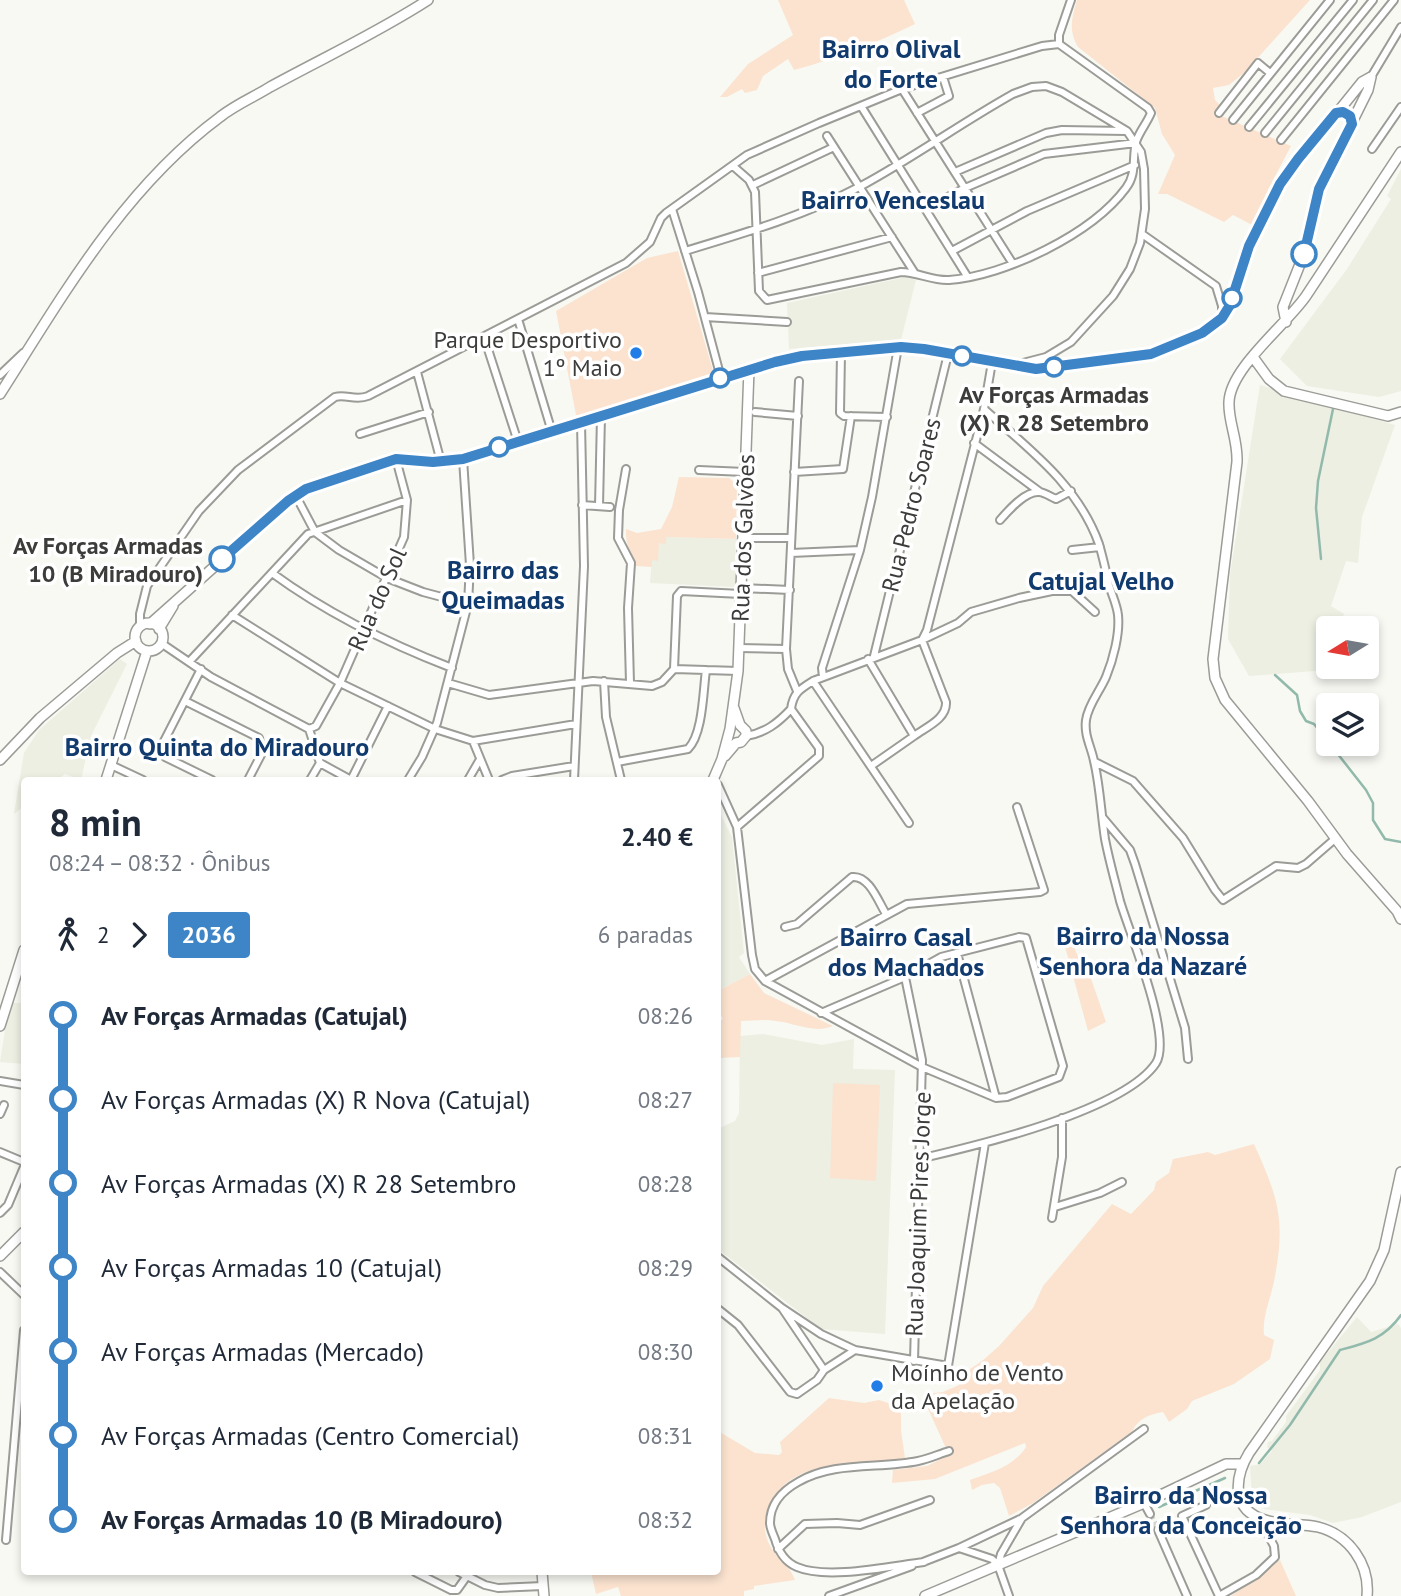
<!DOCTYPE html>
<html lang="pt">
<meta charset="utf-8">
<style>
:root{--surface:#fff;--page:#f6f6f7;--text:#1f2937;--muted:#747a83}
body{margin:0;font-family:"PT Sans",sans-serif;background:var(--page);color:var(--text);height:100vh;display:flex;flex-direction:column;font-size:26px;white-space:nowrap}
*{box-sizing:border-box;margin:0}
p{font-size:23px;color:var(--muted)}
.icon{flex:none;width:38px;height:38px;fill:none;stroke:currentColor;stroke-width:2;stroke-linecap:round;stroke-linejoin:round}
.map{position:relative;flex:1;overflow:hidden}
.drawer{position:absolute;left:21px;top:777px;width:700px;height:798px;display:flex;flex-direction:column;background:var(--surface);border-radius:7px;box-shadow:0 4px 10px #0003}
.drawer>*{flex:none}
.badge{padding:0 14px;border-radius:5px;font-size:24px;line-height:46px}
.needle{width:46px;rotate:259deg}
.tools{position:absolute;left:1316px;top:616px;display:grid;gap:14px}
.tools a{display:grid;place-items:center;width:63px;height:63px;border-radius:7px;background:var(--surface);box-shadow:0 4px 10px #0003;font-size:35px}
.map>.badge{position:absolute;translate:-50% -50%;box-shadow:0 0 0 4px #fff}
.legs{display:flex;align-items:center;gap:10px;height:77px;padding:0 28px;font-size:23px}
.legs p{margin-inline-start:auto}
.overview{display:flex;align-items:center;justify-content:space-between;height:119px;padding:0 28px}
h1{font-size:38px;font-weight:800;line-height:52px}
ul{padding:0 28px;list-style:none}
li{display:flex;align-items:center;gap:24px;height:84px;font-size:26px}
li i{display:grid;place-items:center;width:10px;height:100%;margin:0 9px;background:currentColor}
li i::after{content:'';width:18px;height:18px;margin:-9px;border:5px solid;border-radius:50%;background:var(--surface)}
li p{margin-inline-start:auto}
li:first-child i{background:linear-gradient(#0000 50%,currentColor 0)}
li:last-child i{background:linear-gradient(currentColor 50%,#0000 0)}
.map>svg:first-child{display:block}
.built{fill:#ecefe2}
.green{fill:#fbe3d0}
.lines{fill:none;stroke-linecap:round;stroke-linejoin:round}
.stream{stroke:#92baac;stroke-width:2.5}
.street-tunnel{stroke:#d2d3ce;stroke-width:6;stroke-dasharray:6 3;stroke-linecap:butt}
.street-casing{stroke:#9b9c97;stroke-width:10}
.secondary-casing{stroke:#9b9c97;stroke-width:12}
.street{stroke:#fff;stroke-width:6}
.secondary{stroke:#fff;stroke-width:9}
.line-1-casing{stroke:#fff;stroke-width:16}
.line-1{stroke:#3d85c6;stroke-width:10}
.stop-1-dot{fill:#fff;stroke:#3d85c6;stroke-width:3.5}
.poi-dot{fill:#237de7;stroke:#fff;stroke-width:2.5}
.labels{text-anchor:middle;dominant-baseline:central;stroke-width:7;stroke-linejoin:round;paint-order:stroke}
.poi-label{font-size:24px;fill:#3c3d3a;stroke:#fff;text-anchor:end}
.stop-label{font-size:24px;font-weight:bold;fill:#3c3d3a;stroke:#fff}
.street-label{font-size:24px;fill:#3c3d3a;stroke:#fff}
.neighbourhood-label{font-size:26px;font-weight:bold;fill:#113b6e;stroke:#fff}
</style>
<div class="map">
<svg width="1401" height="1596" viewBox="0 0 1401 1596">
<rect width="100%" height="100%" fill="#f8f9f3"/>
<path class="built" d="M1401,169V391L1379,397L1307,386L1280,359L1347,269L1391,199L1387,196Z
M906,277L916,280L901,340L789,349L787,303Z
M1260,385L1395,425L1362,517L1358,563L1346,561L1331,606L1344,614L1339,628H1328L1327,670L1249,676L1228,639L1230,575Z
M666,537L736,539L735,587L650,583L652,560L659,543Z
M120,659L127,664L91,736L81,780L65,774L57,780H24V806L14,814L24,753L39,730Z
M718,809L732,837L744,953L739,957L750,974L718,991Z
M13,1003H24V1064L0,1062L6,1024Z
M763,1034L822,1045L854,1039L853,1069L895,1070L885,1334L821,1329L718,1249V1129L735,1121L739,1113L740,1036Z
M1357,1317L1371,1332L1398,1324L1401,1328V1502L1362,1517L1333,1523L1310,1515L1264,1509L1258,1496L1252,1495L1250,1466L1260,1464L1272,1451L1267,1447L1268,1442L1272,1441L1286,1422V1416L1320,1370V1362Z"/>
<path class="green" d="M778,0H904L915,24C876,43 835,59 794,70L788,59L763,76L757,90L745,93L742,89L727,97H720L748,64L793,35Z
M1077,0H1310L1245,72L1229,85L1213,88L1215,100L1221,106L1215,113L1291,146L1272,182L1276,185L1256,227L1233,215L1224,222L1167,194H1158L1175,155L1162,134L1155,108L1078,47C1068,30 1072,18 1077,0Z
M678,251L714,374L582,415H576L556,311L647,258Z
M679,477L729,478L737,485L736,539L666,537V544L659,543L658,561L652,560V567L635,566C633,549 625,550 626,529L637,533L661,529L672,507Z
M1067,941L1074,947L1082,966L1087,967L1106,1022L1088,1031L1064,943Z
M750,974L764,993L833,1026C814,1034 795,1023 776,1021C765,1019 752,1021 741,1021L740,1057L718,1058V1022L723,1019L718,1009V991Z
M833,1083L880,1085L876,1181L830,1178Z
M1254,1144C1277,1195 1286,1219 1275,1276C1272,1296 1262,1315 1264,1335L1274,1340L1270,1359L1234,1384L1192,1401L1187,1409L1169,1422L1163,1412C1150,1414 1137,1419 1132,1432L1033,1503L1009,1516L1000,1488L994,1483L982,1485L972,1490L970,1480C990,1473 1013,1467 1026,1447L1025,1443L935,1479L892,1483L893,1470L927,1466L949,1455L925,1402L926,1394L943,1392L959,1385L970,1369L982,1361L999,1346L1033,1308L1043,1286L1112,1204L1131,1214L1154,1190L1156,1182L1169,1173L1173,1159L1208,1152L1215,1155Z
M829,1398L864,1403L879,1400L901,1407V1430L905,1458C860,1467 795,1455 771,1503C767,1511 764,1521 765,1530C768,1555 788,1560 795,1580L754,1586V1589L744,1591V1596H621L618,1587L596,1594L591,1572H718V1431L755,1453L779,1455L782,1452L780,1442Z
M1280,1560L1296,1596H1231Z"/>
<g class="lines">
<path class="stream" d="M1321,559L1316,508L1318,481L1333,409
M1275,675L1297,695L1300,711L1306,721L1314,724L1328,741
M1330,744L1366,790L1373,803V820L1385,839L1401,842
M1259,1463L1290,1425L1340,1350C1366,1343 1384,1339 1401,1315
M1159,1507L1225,1478"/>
<path class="street-tunnel" d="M1150,1514L1158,1530"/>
<g class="street-casing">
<path id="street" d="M1059,44V35L1071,0
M1371,77L1401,27
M902,89L1013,264
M861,106L967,276
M917,113L949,96L943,77
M1219,113L1258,63L1270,73
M1233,120L1330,0
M1249,127L1353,0
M1265,133L1373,0
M827,136L914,272
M1281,140L1394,0
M1372,149L1401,107
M733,166L749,180L755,192L759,291L767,300L901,272C917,272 933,281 949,280C1005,276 1092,234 1126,188C1137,174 1132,158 1136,142C1139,132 1147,123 1151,113L1148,108L1059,44
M955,172L1046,133L1062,130L1126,131
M753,185L834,147
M672,209L698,292L721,378
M925,209L965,188L1044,154L1136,143
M1142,234L1216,286L1222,306V318
M685,251C745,233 806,215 861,186C913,158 961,123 1013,94L1032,87L1046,86L1062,92L1127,131L1141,152L1144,169L1145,209L1140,243L1130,269L1113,296L1071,342L1046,357L1019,364
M952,251L1027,211L1135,165
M758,273L892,237
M705,317L787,322
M518,319L552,432
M484,337L518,442
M841,353L840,413L844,416L887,417
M417,372L441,462
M0,375L23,353
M755,412L798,416
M360,434L429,412
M974,443L1040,492
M626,469L619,510L618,538L631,563L628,608L630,683
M699,470L745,472
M794,472L843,469L851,416
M296,496L315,532L339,550L387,578L423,592L468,604
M582,505L610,507
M599,506L601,416
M1000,520C1008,511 1025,491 1039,492C1044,492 1051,497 1056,499L1071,491
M743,538H791
M1072,550L1100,547
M791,553L860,550
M272,573C328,614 387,643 452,668
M742,588L790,590
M232,615L340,683L435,729L473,741L576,724
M140,627V614L147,586L199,511L238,470L335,397C346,394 356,401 368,396L626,263L650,242L661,218L666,213L747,155L819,123L902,89L1042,46L1059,44
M161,643L211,677L309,729L320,763L351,780L388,706
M739,648L786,649
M874,656L948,354
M868,659L914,736L871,766
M189,662L308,534L407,500
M201,669L161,747L165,757L212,780
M674,669L677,596L681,591L741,594
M823,677L822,668L860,550L872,497L898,347
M604,681L606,717L621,780
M813,681L909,823
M448,683L489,695L593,681L652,686L662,682L674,669L738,671
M797,691L788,669L786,649L799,381
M185,701L259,738L262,753L248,780
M309,729L316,726L340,683L404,537L407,500L396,459
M746,736C765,733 778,723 791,709C793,693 800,689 813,681L922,640L958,623L971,612L1019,598L1052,591H1072L1095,612
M914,736C926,727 947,719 946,702L922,640L927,630L984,409L992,362
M473,741L489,780
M617,762L688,749C703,734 703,692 706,670
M1095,762L1133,781L1183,838L1215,890L1223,900L1276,866L1298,868L1306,864L1336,838
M111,765L143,780
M310,780L320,763
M408,780L422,757L437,723L468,604L470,565L463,459
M468,780L479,761
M502,780L512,776L574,766
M574,780L584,566L581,423
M718,785L737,827L752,955L755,969L765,981L922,1067L996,1098L1007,1097L1059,1077L1063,1066L1026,938L1019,937L941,957L905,977L821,1013
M1103,818L1130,850L1135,864L1185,1028L1188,1059
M737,827L819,756V748L791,709
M785,927L797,924L852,877C869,875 878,901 886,914
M957,953L996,1098
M905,977L922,1060L914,1361
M765,981L907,904L1040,892L1044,890L1017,807
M0,1081L24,1085
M0,1114L4,1105
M0,1152L24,1162
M919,1159C975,1146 1124,1111 1156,1063C1173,1036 1129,932 1120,901C1115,881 1109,860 1105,839C1101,813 1100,786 1094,761C1091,746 1084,736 1086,720C1088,705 1100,691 1106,677C1113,660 1120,634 1118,615C1117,605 1112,595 1109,585C1106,571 1103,558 1099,544C1078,485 1029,449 984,409
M1055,1207L1100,1193L1122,1182
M0,1213L8,1205L24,1167
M1052,1218L1062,1157V1118
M718,1257L782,1308L824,1370
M0,1272L24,1295
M782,1308L821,1334L855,1350L948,1366L985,1143
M718,1309L738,1325L790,1392L797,1394L817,1380L824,1370L855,1350
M1144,1503L1150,1514
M1206,1505L1182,1516L1219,1596L1256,1575L1275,1557L1274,1546L1259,1518
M1158,1530L1187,1596
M6,1540L24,1330
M959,1548L1020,1519
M778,1549L805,1524L837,1523L860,1525L930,1500
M923,1562L959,1548L992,1559L998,1565
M924,1562C891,1566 827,1580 797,1567C785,1562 778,1550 775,1539C773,1534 770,1528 770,1523C770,1503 782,1491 798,1482C833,1461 880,1469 918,1461C929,1459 939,1454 949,1451
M415,1572L451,1590H457L467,1576
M459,1572L485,1585L498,1588L543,1586
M829,1596L912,1566
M1009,1596L998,1565L1001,1554L1022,1518L1144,1429"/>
</g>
<g class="secondary-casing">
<path id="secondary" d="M1337,113L1362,82L1371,77
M1401,152L1306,296C1286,325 1230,368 1229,402C1228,422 1238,439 1237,462L1213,659L1215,678L1225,700L1308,801L1347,854L1397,911L1401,919
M1286,322L1283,307L1304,254L1319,189L1368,90L1371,77
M1253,357L1269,379L1284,391L1388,416L1401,412
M0,394C63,295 124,188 220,117C235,105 254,97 270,87C323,58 377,33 428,0
M135 637a14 14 0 1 1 28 0a14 14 0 1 1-28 0Z
M150,624L288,501L306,489L396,459L433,462L463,459L749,369L802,357L901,347L924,349L1036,369L1151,354L1169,347L1202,333L1222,318L1230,305L1249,246L1268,206L1298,159L1336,113H1347L1352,124
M159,629L173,606
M725,756L736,743L741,742L746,736V731L740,725L734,708
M0,760L40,718L117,653L136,641
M106,780L147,651
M713,780L722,759L730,729L738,671L749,369
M0,1026L24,950
M0,1256L24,1232
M542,1572L544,1596
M925,1596L1144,1503L1226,1464H1242
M1367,1596C1370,1564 1349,1535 1318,1527C1301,1523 1282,1526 1265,1520C1231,1510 1234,1478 1249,1453L1370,1281L1384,1250L1401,1172"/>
</g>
<use href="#street" class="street"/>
<use href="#secondary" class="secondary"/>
</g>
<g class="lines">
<g class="line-1-casing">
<path id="line-1" d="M222,559L288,501L306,489L396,459L433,462L463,459L775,362L802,356L901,347L924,349L1036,369L1151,354L1202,333L1222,318L1230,305L1249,246L1280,184L1298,159L1336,113L1343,112L1350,116L1352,124L1319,189L1304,254"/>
</g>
<use href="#line-1" class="line-1"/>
</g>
<g class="stop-1-dot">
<circle cx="1304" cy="254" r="12"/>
<circle cx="1232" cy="298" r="9"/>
<circle cx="962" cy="356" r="9"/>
<circle cx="1054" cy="367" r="9"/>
<circle cx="720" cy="378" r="9"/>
<circle cx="499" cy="447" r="9"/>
<circle cx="222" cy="559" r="12"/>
</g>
<g class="poi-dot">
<circle cx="636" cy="353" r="7"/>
<circle cx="877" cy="1386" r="7"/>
</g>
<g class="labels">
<g class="poi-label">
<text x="622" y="339">Parque Desportivo<tspan x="622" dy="28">1º Maio</tspan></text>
<text x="891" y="1372" text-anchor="start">Moínho de Vento<tspan x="891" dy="28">da Apelação</tspan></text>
</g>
<g class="stop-label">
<text x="1054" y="394">Av Forças Armadas<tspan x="1054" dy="28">(X) R 28 Setembro</tspan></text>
<text x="203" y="545" text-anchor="end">Av Forças Armadas<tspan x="203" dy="28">10 (B Miradouro)</tspan></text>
</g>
<g class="street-label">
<text transform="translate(911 505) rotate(-76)">Rua Pedro Soares</text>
<text transform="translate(743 538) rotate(-88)">Rua dos Galvões</text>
<text transform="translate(377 599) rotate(-66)">Rua do Sol</text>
<text transform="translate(918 1214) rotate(-88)">Rua Joaquim Pires Jorge</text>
</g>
<g class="neighbourhood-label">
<text x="891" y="48">Bairro Olival<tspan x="891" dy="30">do Forte</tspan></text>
<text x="893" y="199">Bairro Venceslau</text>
<text x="503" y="569">Bairro das<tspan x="503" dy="30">Queimadas</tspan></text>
<text x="1101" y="580">Catujal Velho</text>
<text x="217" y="746">Bairro Quinta do Miradouro</text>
<text x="1143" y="935">Bairro da Nossa<tspan x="1143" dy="30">Senhora da Nazaré</tspan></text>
<text x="906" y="936">Bairro Casal<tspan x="906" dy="30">dos Machados</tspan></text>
<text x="1181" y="1494">Bairro da Nossa<tspan x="1181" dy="30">Senhora da Conceição</tspan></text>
</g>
</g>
</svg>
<div class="tools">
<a><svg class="needle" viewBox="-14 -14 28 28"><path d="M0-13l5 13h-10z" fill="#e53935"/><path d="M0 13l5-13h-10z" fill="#747a83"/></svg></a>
<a><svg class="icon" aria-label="layers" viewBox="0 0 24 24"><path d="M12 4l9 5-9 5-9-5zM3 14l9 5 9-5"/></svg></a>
</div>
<section class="drawer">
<div class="overview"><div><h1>8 min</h1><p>08:24 – 08:32 · Ônibus</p></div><b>2.40 €</b></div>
<div class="legs"><svg class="icon" aria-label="walk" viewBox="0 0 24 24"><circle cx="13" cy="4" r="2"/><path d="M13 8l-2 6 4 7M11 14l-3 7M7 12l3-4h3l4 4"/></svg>2<svg class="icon" aria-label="forward" viewBox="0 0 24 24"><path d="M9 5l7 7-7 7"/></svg><b class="badge" style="background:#3d85c6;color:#fff">2036</b><p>6 paradas</p></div>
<ul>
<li><i style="color:#3d85c6"></i><b>Av Forças Armadas (Catujal)</b><p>08:26</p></li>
<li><i style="color:#3d85c6"></i><span>Av Forças Armadas (X) R Nova (Catujal)</span><p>08:27</p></li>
<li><i style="color:#3d85c6"></i><span>Av Forças Armadas (X) R 28 Setembro</span><p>08:28</p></li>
<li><i style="color:#3d85c6"></i><span>Av Forças Armadas 10 (Catujal)</span><p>08:29</p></li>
<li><i style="color:#3d85c6"></i><span>Av Forças Armadas (Mercado)</span><p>08:30</p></li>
<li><i style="color:#3d85c6"></i><span>Av Forças Armadas (Centro Comercial)</span><p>08:31</p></li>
<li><i style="color:#3d85c6"></i><b>Av Forças Armadas 10 (B Miradouro)</b><p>08:32</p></li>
</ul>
</section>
</div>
